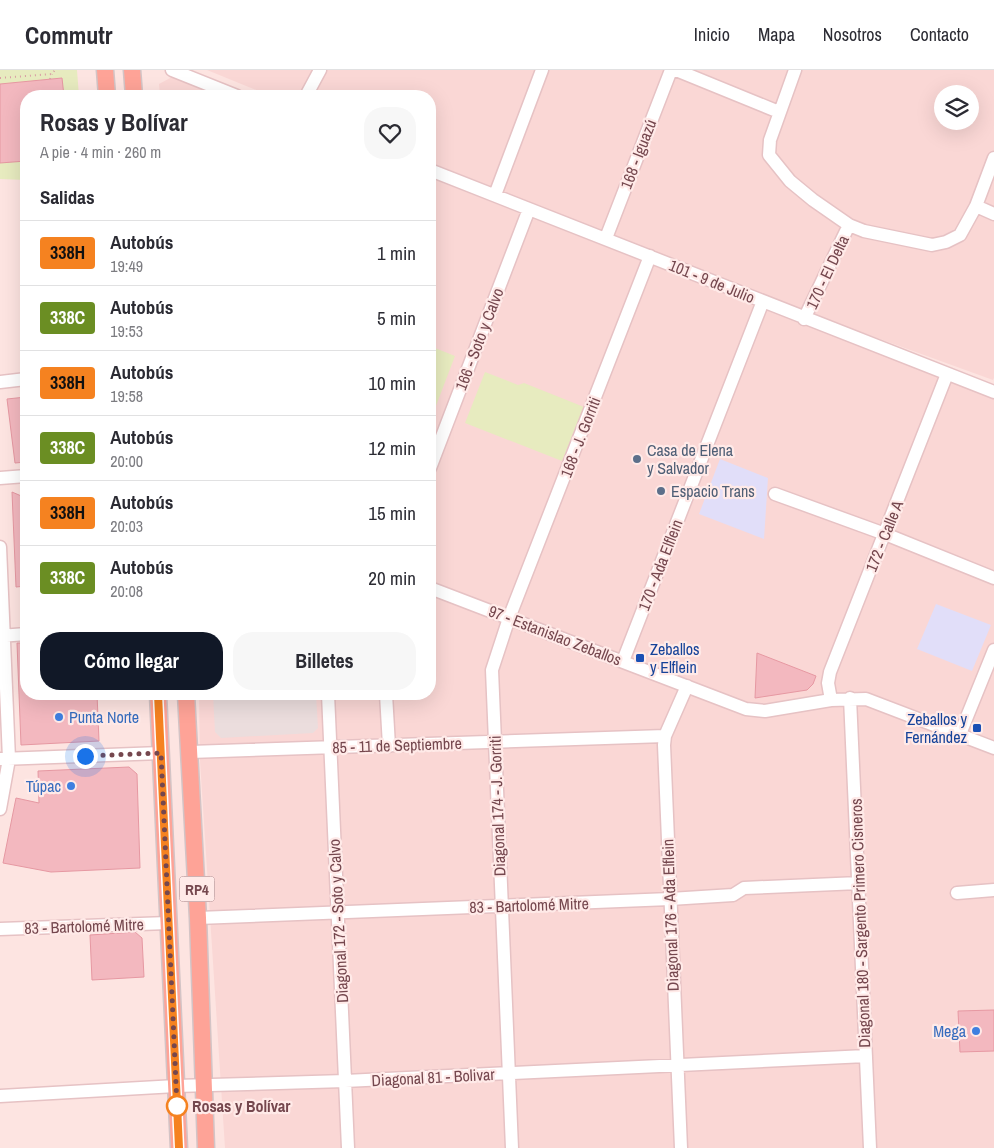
<!DOCTYPE html>
<html lang="es">
<meta charset="utf-8">
<style>
:root{--surface:#fff;--page:#f7f7f7;--text:#2b2b33;--muted:#7c7c81;--line:#e1e1e2;--accent:#111827}
body{margin:0;font-family:"Archivo Narrow",sans-serif;background:var(--page);color:var(--text);height:100vh;display:flex;flex-direction:column;font-size:19px;white-space:nowrap}
*{box-sizing:border-box;margin:0}
p{font-size:16px;color:var(--muted)}
.icon{flex:none;width:28px;height:28px;fill:none;stroke:currentColor;stroke-width:2;stroke-linecap:round;stroke-linejoin:round}
.map{position:relative;flex:1;overflow:hidden}
.side{position:absolute;left:20px;top:20px;width:416px;height:610px;display:flex;flex-direction:column;background:var(--surface);border-radius:20px;box-shadow:0 5px 20px #0002}
.side>*{flex:none}
.badge{padding:0 10px;border-radius:4px;font-size:18px;line-height:32px}
.tools{position:absolute;left:934px;top:15px;display:grid;gap:10px}
.tools a{display:grid;place-items:center;width:45px;height:45px;border-radius:50%;background:var(--surface);box-shadow:0 5px 20px #0002;font-size:25px}
.you{position:absolute;width:25px;height:25px;margin:-12px;border:4px solid #fff;border-radius:50%;background:#1a73e8;box-shadow:0 0 0 8px #1a73e833}
.map>.badge{position:absolute;translate:-50% -50%;box-shadow:0 0 0 2px #fff}
h2{padding:0 20px;font-size:19px;line-height:45px}
.round{display:grid;place-items:center;flex:none;width:52px;height:52px;border-radius:20px;background:var(--page)}
.overview{display:flex;align-items:center;justify-content:space-between;height:85px;padding:0 20px}
h1{font-size:24px;font-weight:700;line-height:38px}
.button{display:flex;gap:10px;margin-top:auto;padding:10px 20px}
.button a{flex:1;height:58px;border-radius:20px;background:var(--accent);color:#fff;font-size:20px;font-weight:700;line-height:58px;text-align:center}
.button a+a{background:var(--page);color:var(--text)}
ul{padding:0;list-style:none}
li{display:flex;align-items:center;gap:15px;height:65px;padding:0 20px;border-top:1px solid var(--line)}
li div{flex:1}
li b{display:block;font-size:19px}
li em{font-style:normal}
li .badge{min-width:55px;font-weight:700;text-align:center}
header{display:flex;align-items:center;gap:30px;box-sizing:border-box;height:70px;padding:0 25px;background:var(--surface);border-bottom:1px solid var(--line)}
header strong{font-size:24px}
nav{display:flex;gap:28px;margin-inline-start:auto;font-size:18px}
.map>svg:first-child{display:block}
.residential{fill:#fad7d5;fill-rule:evenodd}
.industrial{fill:#ebdddd}
.education{fill:#e1def9}
.green{fill:#e7ebbf}
.building{fill:#f3b8bf;stroke:#e698a2}
.lines{fill:none;stroke-linecap:round;stroke-linejoin:round}
.minor-casing{stroke:#e6c2c4;stroke-width:15}
.major-casing{stroke:#d3c4c6;stroke-width:19}
.path{stroke:#d89ba3;stroke-width:2;stroke-dasharray:1 4;stroke-linecap:butt}
.minor{stroke:#fff;stroke-width:12}
.major{stroke:#fea397;stroke-width:16}
.line-casing{stroke:#fff;stroke-width:11}
.line{stroke:#f58220;stroke-width:8}
.walk{stroke:#75474e;stroke-width:5;stroke-dasharray:0 9}
.service-dot{fill:#5c6f8a;stroke:#ffeae8;stroke-width:2}
.transit-dot{fill:#1a4fb4;stroke:#ffeae8;stroke-width:2}
.shop-dot{fill:#3f7fe0;stroke:#ffeae8;stroke-width:2}
.stop-dot{fill:#fff;stroke:#f58220;stroke-width:2.5}
.labels{text-anchor:middle;dominant-baseline:central;stroke-width:4.5;stroke-linejoin:round;paint-order:stroke}
.shield{fill:#ffeae8;stroke:#9e787c;stroke-width:1}
.shield-label{font-size:15px;font-weight:bold;fill:#75474e}
.street-label{font-size:16px;fill:#75474e;stroke:#ffeae8}
.service-label{font-size:16px;fill:#4e5e75;stroke:#ffeae8;text-anchor:start}
.transit-label{font-size:16px;fill:#164399;stroke:#ffeae8;text-anchor:start}
.shop-label{font-size:16px;fill:#366cbe;stroke:#ffeae8;text-anchor:end}
.stop-label{font-size:16px;font-weight:bold;fill:#75474e;stroke:#ffeae8;text-anchor:start}
</style>
<header>
<strong>Commutr</strong>
<nav><a>Inicio</a><a>Mapa</a><a>Nosotros</a><a>Contacto</a></nav>
</header>
<div class="map">
<svg width="994" height="1078" viewBox="0 0 994 1078">
<rect width="100%" height="100%" fill="#fde4e1"/>
<path class="residential" d="M207,0H994V308L993,310L778,232L430,92V26H271ZM942,24H970V51H942Z
M172,7L221,26H160L159,14Z
M430,108L994,329V1078H225L200,691L199,624H430Z"/>
<path class="industrial" d="M213,624H316L318,658L313,663L221,668L215,662Z"/>
<path class="education" d="M720,389L768,408L764,469L699,444Z
M936,534L991,555L972,601L917,579Z"/>
<path class="green" d="M0,0H77L79,26H26V110L0,109Z
M430,276L455,286L434,341L430,339Z
M485,302L518,315L524,313L584,337L562,391L465,353Z"/>
<path class="building" d="M62,8L64,26H26V91L0,93V14Z
M26,327V392L15,393L7,329Z
M12,422L26,428V516L16,517Z
M17,573H26V624H97L99,671L21,675Z
M757,583L816,606L813,614L807,620L755,628Z
M129,697L137,704L140,798L51,802L3,793L16,728L39,733L38,701Z
M135,862L142,868L144,907L92,910L90,865Z
M994,940V981L960,982L958,941Z"/>
<g class="lines">
<g class="minor-casing">
<path id="minor" d="M172,0L237,26
M676,0L779,42
M795,0L770,70L769,85L790,111L813,130L849,155L864,161L932,175L946,172L960,165L976,136L994,144
M306,26L320,0
M430,100L994,322
M495,125L542,0
M976,136L994,88
M606,168L671,0
M804,249L849,155
M0,312L26,309
M430,398L529,139
M0,408L26,406
M775,424L885,464L994,508
M0,477L9,689L0,739
M430,518L746,639L765,641L831,630L866,629L994,678
M0,566L26,564
M623,591L763,231
M328,624L348,1078
M386,624L389,676
M850,628L870,1078
M831,630L828,613L830,602L947,304
M960,664L994,580
M190,682L665,666
M1,689L161,683
M957,823L994,820
M198,848L670,829L733,825L744,818L859,813
M0,859L168,853
M0,1026L176,1016L345,1011L866,986
M512,1078L492,600L509,548L650,186
M681,1078L664,675L665,666L687,616"/>
</g>
<g class="major-casing">
<path id="major" d="M105,0L107,26
M132,0L134,26
M158,624L179,1078
M186,624L198,848L206,1078"/>
</g>
<path class="path" d="M0,8L52,4L55,0
M50,9L52,4"/>
<use href="#minor" class="minor"/>
<use href="#major" class="major"/>
</g>
<g class="lines">
<g class="line-casing">
<path id="line" d="M158,624L179,1078"/>
</g>
<use href="#line" class="line"/>
<path class="walk" d="M85,686L161,683L177,1036"/>
</g>
<g class="service-dot">
<circle cx="637" cy="389" r="5"/>
<circle cx="661" cy="421" r="5"/>
</g>
<g class="transit-dot">
<rect x="635" y="583" width="10" height="10" rx="2.5"/>
<rect x="972" y="653" width="10" height="10" rx="2.5"/>
</g>
<g class="shop-dot">
<circle cx="59" cy="647" r="5"/>
<circle cx="71" cy="716" r="5"/>
<circle cx="976" cy="961" r="5"/>
</g>
<circle class="stop-dot" cx="177" cy="1036" r="10"/>
<g class="labels">
<rect class="shield" x="179.5" y="806.5" width="35" height="25" rx="4"/>
<g class="shield-label">
<text x="197" y="819">RP4</text>
</g>
<g class="street-label">
<text transform="translate(638 84) rotate(-69)">168 - Iguazú</text>
<text transform="translate(827 202) rotate(-65)">170 - El Delta</text>
<text transform="translate(712 211) rotate(22)">101 - 9 de Julio</text>
<text transform="translate(479 269) rotate(-69)">166 - Soto y Calvo</text>
<text transform="translate(580 367) rotate(-69)">168 - J. Gorriti</text>
<text transform="translate(884 466) rotate(-68)">172 - Calle A</text>
<text transform="translate(660 495) rotate(-69)">170 - Ada Elflein</text>
<text transform="translate(555 565) rotate(21)">97 - Estanislao Zeballos</text>
<text transform="translate(397 675) rotate(-2)">85 - 11 de Septiembre</text>
<text transform="translate(497 736) rotate(-92)">Diagonal 174 - J. Gorriti</text>
<text transform="translate(529 835) rotate(-2)">83 - Bartolomé Mitre</text>
<text transform="translate(670 845) rotate(-92)">Diagonal 176 - Ada Elflein</text>
<text transform="translate(338 851) rotate(-93)">Diagonal 172 - Soto y Calvo</text>
<text transform="translate(860 853) rotate(-92)">Diagonal 180 - Sargento Primero Cisneros</text>
<text transform="translate(84 856) rotate(-2)">83 - Bartolomé Mitre</text>
<text transform="translate(433 1007) rotate(-3)">Diagonal 81 - Bolivar</text>
</g>
<g class="service-label">
<text x="647" y="380">Casa de Elena<tspan x="647" dy="18">y Salvador</tspan></text>
<text x="671" y="421">Espacio Trans</text>
</g>
<g class="transit-label">
<text x="650" y="579">Zeballos<tspan x="650" dy="18">y Elflein</tspan></text>
<text x="967" y="649" text-anchor="end">Zeballos y<tspan x="967" dy="18">Fernández</tspan></text>
</g>
<g class="shop-label">
<text x="69" y="647" text-anchor="start">Punta Norte</text>
<text x="61" y="716">Túpac</text>
<text x="966" y="961">Mega</text>
</g>
<g class="stop-label">
<text x="192" y="1036">Rosas y Bolívar</text>
</g>
</g>
</svg>
<div class="tools">
<a><svg class="icon" aria-label="layers" viewBox="0 0 24 24"><path d="M12 4l9 5-9 5-9-5zM3 14l9 5 9-5"/></svg></a>
</div>
<div class="you" style="left:85px;top:686px"></div>
<section class="side">
<div class="overview"><div><h1>Rosas y Bolívar</h1><p>A pie · 4 min · 260 m</p></div><a class="round"><svg class="icon" aria-label="heart" viewBox="0 0 24 24"><path d="M12 20l-8-8c-3-5 5-10 8-4 3-6 11-1 8 4z"/></svg></a></div>
<h2>Salidas</h2>
<ul>
<li><span class="badge" style="background:#f58220;color:#111">338H</span><div><b>Autobús</b><p>19:49</p></div><em>1 min</em></li>
<li><span class="badge" style="background:#6b8e23;color:#fff">338C</span><div><b>Autobús</b><p>19:53</p></div><em>5 min</em></li>
<li><span class="badge" style="background:#f58220;color:#111">338H</span><div><b>Autobús</b><p>19:58</p></div><em>10 min</em></li>
<li><span class="badge" style="background:#6b8e23;color:#fff">338C</span><div><b>Autobús</b><p>20:00</p></div><em>12 min</em></li>
<li><span class="badge" style="background:#f58220;color:#111">338H</span><div><b>Autobús</b><p>20:03</p></div><em>15 min</em></li>
<li><span class="badge" style="background:#6b8e23;color:#fff">338C</span><div><b>Autobús</b><p>20:08</p></div><em>20 min</em></li>
</ul>
<div class="button"><a>Cómo llegar</a><a>Billetes</a></div>
</section>
</div>
